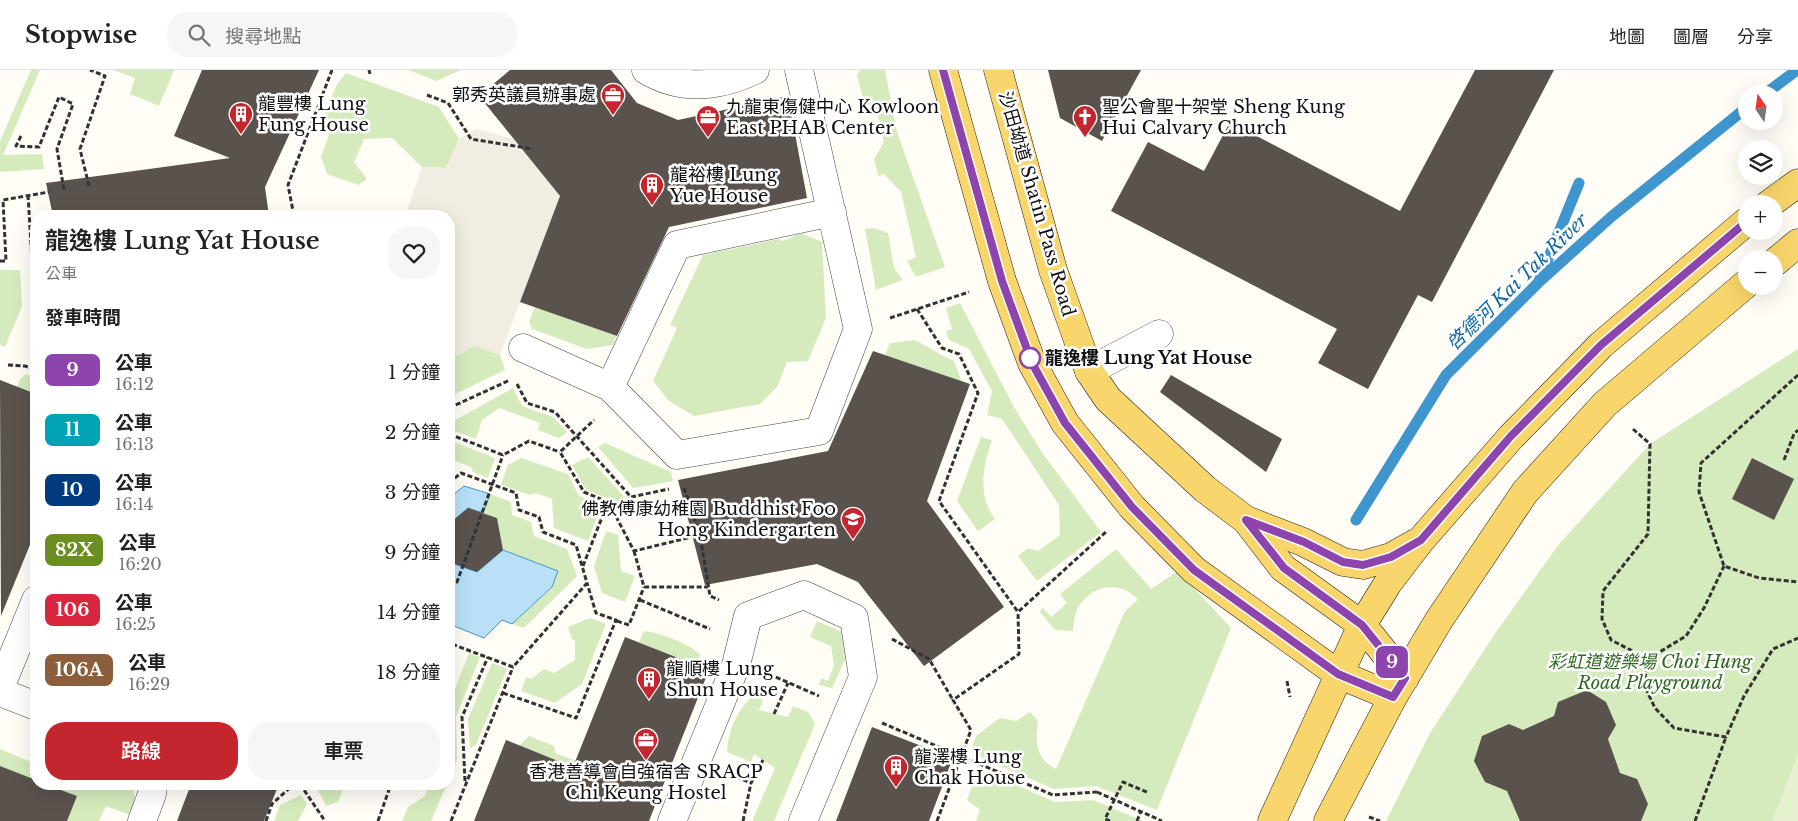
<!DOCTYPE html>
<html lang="zh-TW">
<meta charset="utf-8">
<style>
:root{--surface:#fff;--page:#f6f6f6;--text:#222;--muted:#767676;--line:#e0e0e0;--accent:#c4262e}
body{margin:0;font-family:"Libre Baskerville","Noto Sans TC",serif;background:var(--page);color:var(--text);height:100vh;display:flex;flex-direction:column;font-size:19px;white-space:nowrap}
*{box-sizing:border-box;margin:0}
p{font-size:16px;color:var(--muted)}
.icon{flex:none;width:28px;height:28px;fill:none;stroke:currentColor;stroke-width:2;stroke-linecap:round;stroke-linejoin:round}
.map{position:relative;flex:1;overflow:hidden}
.drawer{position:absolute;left:30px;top:140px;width:425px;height:580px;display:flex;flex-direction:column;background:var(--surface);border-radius:20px;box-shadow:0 5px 20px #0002}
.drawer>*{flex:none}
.badge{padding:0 10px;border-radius:8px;font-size:18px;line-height:32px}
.needle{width:32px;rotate:347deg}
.fabs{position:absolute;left:1738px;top:15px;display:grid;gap:10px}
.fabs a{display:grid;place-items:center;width:45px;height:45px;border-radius:50%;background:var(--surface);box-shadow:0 5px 20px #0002;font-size:25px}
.map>.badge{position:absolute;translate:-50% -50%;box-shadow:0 0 0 2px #fff}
h2{padding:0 15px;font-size:19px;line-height:45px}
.round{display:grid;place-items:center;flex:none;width:52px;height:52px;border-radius:20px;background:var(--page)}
.summary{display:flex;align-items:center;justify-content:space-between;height:85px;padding:0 15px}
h1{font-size:24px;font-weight:600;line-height:38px}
.action{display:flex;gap:10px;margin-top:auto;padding:10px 15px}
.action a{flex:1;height:58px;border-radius:20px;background:var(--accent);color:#fff;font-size:20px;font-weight:600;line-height:58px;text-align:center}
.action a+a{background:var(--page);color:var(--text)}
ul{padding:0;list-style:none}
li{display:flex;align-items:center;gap:15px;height:60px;padding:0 15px}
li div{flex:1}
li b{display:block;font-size:19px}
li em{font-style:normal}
li .badge{min-width:55px;font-weight:700;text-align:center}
header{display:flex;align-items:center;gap:30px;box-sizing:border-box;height:70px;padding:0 25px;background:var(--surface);border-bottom:1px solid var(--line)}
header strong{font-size:24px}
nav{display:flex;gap:28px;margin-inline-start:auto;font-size:18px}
.search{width:350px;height:45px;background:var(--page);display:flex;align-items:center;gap:12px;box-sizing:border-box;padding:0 18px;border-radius:20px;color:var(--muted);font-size:19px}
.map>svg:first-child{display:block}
.green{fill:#d5ebbd}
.pitch{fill:#e6f2cf}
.plaza{fill:#f1ede2}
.water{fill:#b9e0f7;stroke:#3f96cf}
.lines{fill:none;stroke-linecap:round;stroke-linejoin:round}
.stream{stroke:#3f96cf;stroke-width:11}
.building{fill:#5a524d}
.minor-casing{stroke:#444;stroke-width:29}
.major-casing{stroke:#222;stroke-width:29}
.path{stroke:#333;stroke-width:3;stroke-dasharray:5 2.5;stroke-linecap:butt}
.minor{stroke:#fff;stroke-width:28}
.major{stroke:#f9d66b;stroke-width:28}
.path-bridge{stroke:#333;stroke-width:3;stroke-dasharray:5 2.5;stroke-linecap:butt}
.line-casing{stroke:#fff;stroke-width:11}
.line{stroke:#8e44ad;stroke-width:8}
.stop-dot{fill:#fff;stroke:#8e44ad;stroke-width:2.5}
.labels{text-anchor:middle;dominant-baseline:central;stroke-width:5;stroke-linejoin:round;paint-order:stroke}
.poi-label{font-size:18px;fill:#111;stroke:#fff;text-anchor:start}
.street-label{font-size:18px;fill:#111;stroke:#fff}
.stop-label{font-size:18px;font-weight:bold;fill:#111;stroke:#fff;text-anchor:start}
.park-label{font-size:18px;font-style:italic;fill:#2f6b1f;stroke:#fff}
.water-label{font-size:19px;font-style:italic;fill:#1768a6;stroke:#fff}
</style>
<header>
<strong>Stopwise</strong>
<div class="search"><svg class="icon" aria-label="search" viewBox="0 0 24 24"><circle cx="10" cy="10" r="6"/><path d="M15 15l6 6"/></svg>搜尋地點</div>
<nav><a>地圖</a><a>圖層</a><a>分享</a></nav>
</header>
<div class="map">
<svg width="1798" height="751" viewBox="0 0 1798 751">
<rect width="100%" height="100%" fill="#fffdf5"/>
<path class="green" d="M31,0H40L3,85L42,84L44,99L0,102V71Z
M114,0H174L159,36L130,24L135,8Z
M409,0H461L436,11Z
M860,0H885L897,62L945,197L916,207L907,191L916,187L901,122L884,104L878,106L874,89L884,72L877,43L863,29L857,5Z
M346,3L439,37L459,69L446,98L422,97L392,68L364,69L354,92L367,109L358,115L327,104L321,87L329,65L324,47L337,14Z
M874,158L888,163L894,198L903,210L876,220L865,159Z
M801,163L822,172L826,248L808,291L787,292L777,317L760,334L694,346L669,331L653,311L677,258L670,255L703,185L779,169L783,171Z
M0,200H20L22,236L5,277L0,275Z
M960,233L1014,337L1041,381L1101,462L1037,511L1018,486L1028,478L1038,481L1060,465L1059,435L1002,349L987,345L992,321L969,279L949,270L946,261L952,259L946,238Z
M535,237L616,266L613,275L587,279L532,259L529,252Z
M914,270C929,276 939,285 954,291L962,312L885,285L890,273Z
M474,275L500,285L505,300L449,327V283L459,285Z
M1798,279V751H1386L1430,663L1494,565L1559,474L1650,374Z
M26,304L36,309V324L17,317L20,309Z
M513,318L522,336L553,347L567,362L559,368L538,360L540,353L499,338L482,350L476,369L452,360L450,353Z
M981,367L992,370C983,397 977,425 995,449L978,461L957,431Z
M449,370L495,388L488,408L473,402L471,397L456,391L449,397Z
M605,373L671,402L673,411L633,418L598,377Z
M588,387L630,433L628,436L586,420L572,395Z
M521,388L568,404L579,426L602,434L588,471L554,458L552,429L536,423L530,425L501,415L508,395Z
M490,424L511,432L512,445L531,452L534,466L567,479L577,506L524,558L512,554L552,518L558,501L503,480L497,448L483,443Z
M606,461L618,465L621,501L635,506L625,532L602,523L594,496Z
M1116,479L1151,519L1178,501L1231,558L1157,740L1096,716L1054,719L975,685L972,676L977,665L1000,648L1016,651L1030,642L1038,651C1035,672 1036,689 1056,699L1125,541L1138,530C1124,513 1098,513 1083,531C1075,539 1074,550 1073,561L1055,560L1040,542L1042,537L1051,547L1067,533L1060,524Z
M590,548L606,554L582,614L555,633L521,621L526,607L531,609L544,599L554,603L575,590V571L572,569L568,557Z
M817,551L842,562L845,590L832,618L819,615L822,608L828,611L834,595L831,576L810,567Z
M644,561C662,563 687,573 700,584L697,595L639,572Z
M469,583L480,587L456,647L457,690L449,710V634Z
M492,593L507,599L476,675L470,678L468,649Z
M754,625L763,630L759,640L788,647L793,636L808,642L815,654L774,751H753V749L775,698L754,684L751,692L727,682C728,660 737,640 754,625Z
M529,666L554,676L555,683L579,692L576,698L519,676Z
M0,679L36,694V710L0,696Z
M1001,708L1055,732L1093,730L1143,751H976L980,740L967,730L974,711Z
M45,714H86L98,718L100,714H132C136,725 135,734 130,745L106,736L99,751H67L77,726Z
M315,714H345L338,732L326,736Z
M430,714H447L431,751H402L408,737L425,726Z
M301,725L307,734L298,751H274L280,735Z"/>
<path class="pitch" d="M1798,684V751H1772Z"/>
<path class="plaza" d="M476,59L514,69L560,126L500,285L474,275L459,285L449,283V146H405L422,97L446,98L459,69Z"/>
<path class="water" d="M464,416L490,424L483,443L468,438L449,454V428Z
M503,480L558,501L552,517L512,554L502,550L484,568L449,554V492L477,502Z"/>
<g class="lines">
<path class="stream" d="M1765,24L1797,0
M1539,211L1579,113
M1356,450L1446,305L1538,213L1611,147L1746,38"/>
</g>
<path class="building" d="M202,0H319L265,117L269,146H53L46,113L230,88L174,66Z
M510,0H611L637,33L678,50L788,26L807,128L669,157L617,266L520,232L560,126L479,26Z
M1048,0H1141L1102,71L1060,48Z
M1475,0H1554L1432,232L1418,225L1368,319L1318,293L1337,259L1111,141L1148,72L1204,101L1230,52L1400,141Z
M873,281L970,314L927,431L1004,537L924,596L858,512L817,494L705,515L678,410L828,381Z
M1171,305L1282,369L1266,402L1160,322Z
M0,310L36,324V460L1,546Z
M1752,388L1794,409L1774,450L1732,429Z
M468,438L497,448L503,480L477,502L449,492V454Z
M625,567L709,600L649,751H474L506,670L573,697Z
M1587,620L1606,632L1616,655L1608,669L1620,703L1637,709L1648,734L1641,751H1520L1507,721L1485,712L1474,691L1482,666L1509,654L1523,660L1554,646L1558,632Z
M872,657L953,688L929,751H836Z
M0,696L36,710V714H45L77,726L67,751H0Z
M191,714H279L264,751H177Z"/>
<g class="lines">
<g class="minor-casing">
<path id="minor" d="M646,0C681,21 719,17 755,0
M523,278L610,317L677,385L819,361L858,259L799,0
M1089,301L1159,264
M610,317L677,175L832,142
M0,618L36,530
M0,622L36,636
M142,751L152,724L153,714
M672,751L736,595L748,546L804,525L854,548L863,607L803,751"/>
</g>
<g class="major-casing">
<path id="major" d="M943,0L1002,211L1032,293L1065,353L1132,437L1194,500L1338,604L1393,627
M998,0L1053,200L1089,301L1108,329L1205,419L1246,450L1283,498L1362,555L1405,608
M1769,134L1798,113
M1774,193L1798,173
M1246,450L1303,472L1343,492L1363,495L1391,487L1416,473
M1272,751L1362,555L1388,513L1421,470L1511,367L1601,275L1746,152
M1328,751L1393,627L1439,550L1525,422L1605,334L1746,214"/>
</g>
<path class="path" d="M369,0L370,4
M427,25L448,33L471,69L533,79
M21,66L16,76L39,77L59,27L73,34L57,79L64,120
M89,116L80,79L105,6L90,0
M28,125L34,224
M294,146L288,115L332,0
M0,191H6L3,130L49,122
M917,239L942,278L959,284L978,323L939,431L1018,542L1107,461
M890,248L969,222
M8,295L25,296L36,300
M1798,305L1701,393L1699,422L1724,496L1759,508L1798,512
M517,314L527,333L555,342L631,427L669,419
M449,338L510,310
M1633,359L1650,374L1648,464L1603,521L1602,549L1611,570L1648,589L1686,566L1704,538L1724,496
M449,364L503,385L529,371L560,382
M1784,390L1794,364L1798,360
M449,413L461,403L516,423L519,440L539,447L543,462L576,475L587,513L513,597L449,573
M684,418L700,465L710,526L719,530
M609,433L634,481L700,465
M634,481L644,517H708
M583,496L608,432L584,422L560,382L594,350
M449,515L457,512L503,385
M640,530L710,559
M617,551L629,555L644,517
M892,569L929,589L953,630
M1648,589L1644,615L1655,638L1674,658L1726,667L1744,626L1773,579L1798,568
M769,604L819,626
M1287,611L1290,627
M503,623L576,648L616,550L596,543L587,513
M774,644L788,613
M882,653L1053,725L1097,722
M729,704L751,713L763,690
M465,711L462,647L488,587
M300,714L325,751
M1369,747L1380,751
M266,751L272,734L294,714
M378,751L391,714
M451,751L513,597
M743,751L751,713
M937,751L971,660L953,630L1019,584L1018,542
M1110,751L1105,749L1123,712L1149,723
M1137,751L1141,741
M1695,751L1726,667"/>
<use href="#minor" class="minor"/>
<use href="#major" class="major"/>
<path class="path-bridge" d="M1097,722L1162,751"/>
</g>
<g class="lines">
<g class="line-casing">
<path id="line" d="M943,0L1002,211L1032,293L1065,353L1132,437L1194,500L1338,604L1393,627L1405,608L1362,555L1284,498L1246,450L1304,472L1343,492L1363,495L1391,487L1421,470L1511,366L1601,275L1746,152"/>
</g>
<use href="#line" class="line"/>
</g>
<defs>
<g id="office-pin" transform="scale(1.25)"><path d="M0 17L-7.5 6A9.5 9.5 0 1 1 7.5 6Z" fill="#c4262e" stroke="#fff"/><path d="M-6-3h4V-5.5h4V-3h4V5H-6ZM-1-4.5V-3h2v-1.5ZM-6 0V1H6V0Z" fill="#fff"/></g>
<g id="building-pin" transform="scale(1.25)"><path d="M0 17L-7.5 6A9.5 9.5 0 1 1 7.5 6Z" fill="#c4262e" stroke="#fff"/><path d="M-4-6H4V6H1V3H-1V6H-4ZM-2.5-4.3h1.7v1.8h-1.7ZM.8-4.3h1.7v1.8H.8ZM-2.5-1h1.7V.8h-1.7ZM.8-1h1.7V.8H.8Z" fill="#fff"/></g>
<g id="church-pin" transform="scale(1.25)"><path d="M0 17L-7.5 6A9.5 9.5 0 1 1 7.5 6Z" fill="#c4262e" stroke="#fff"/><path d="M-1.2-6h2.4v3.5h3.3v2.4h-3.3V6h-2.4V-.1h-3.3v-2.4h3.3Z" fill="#fff"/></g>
<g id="school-pin" transform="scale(1.25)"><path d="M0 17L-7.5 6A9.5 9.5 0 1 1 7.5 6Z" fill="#c4262e" stroke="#fff"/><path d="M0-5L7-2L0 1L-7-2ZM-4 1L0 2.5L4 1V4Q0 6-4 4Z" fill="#fff"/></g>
</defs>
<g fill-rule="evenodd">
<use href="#office-pin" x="613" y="25"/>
<use href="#building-pin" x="241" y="44"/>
<use href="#office-pin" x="708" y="47"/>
<use href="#church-pin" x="1085" y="47"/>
<use href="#building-pin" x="652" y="115"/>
<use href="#school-pin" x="853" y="449"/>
<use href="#building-pin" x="649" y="609"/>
<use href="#office-pin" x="646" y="670"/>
<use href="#building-pin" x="896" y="697"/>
</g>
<circle class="stop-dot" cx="1030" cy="288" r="10"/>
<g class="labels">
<g class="poi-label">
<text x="596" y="25" text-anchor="end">郭秀英議員辦事處</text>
<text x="258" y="34">龍豐樓 Lung<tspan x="258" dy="21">Fung House</tspan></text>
<text x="726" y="37">九龍東傷健中心 Kowloon<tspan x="726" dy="21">East PHAB Center</tspan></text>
<text x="1102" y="37">聖公會聖十架堂 Sheng Kung<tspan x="1102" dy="21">Hui Calvary Church</tspan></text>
<text x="670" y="105">龍裕樓 Lung<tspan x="670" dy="21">Yue House</tspan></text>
<text x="836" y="439" text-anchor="end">佛教傅康幼稚園 Buddhist Foo<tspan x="836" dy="21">Hong Kindergarten</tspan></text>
<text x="666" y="599">龍順樓 Lung<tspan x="666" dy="21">Shun House</tspan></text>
<text x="914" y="687">龍澤樓 Lung<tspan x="914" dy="21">Chak House</tspan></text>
<text x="646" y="702" text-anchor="middle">香港善導會自強宿舍 SRACP<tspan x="646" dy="21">Chi Keung Hostel</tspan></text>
</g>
<g class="street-label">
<text transform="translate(1037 134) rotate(74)">沙田坳道 Shatin Pass Road</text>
</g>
<g class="stop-label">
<text x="1045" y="288">龍逸樓 Lung Yat House</text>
</g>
<g class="park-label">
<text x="1650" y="592">彩虹道遊樂場 Choi Hung<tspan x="1650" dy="21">Road Playground</tspan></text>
</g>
<g class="water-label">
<text transform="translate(1517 212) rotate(-44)">啓德河 Kai Tak River</text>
</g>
</g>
</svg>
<div class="fabs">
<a><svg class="needle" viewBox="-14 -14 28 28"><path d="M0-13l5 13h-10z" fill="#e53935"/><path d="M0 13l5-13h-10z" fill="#767676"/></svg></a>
<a><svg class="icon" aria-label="layers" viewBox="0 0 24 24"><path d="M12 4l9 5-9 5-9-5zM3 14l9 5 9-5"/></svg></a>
<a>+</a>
<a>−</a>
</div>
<b class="badge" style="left:1392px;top:592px;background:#8e44ad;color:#fff">9</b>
<section class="drawer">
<div class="summary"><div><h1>龍逸樓 Lung Yat House</h1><p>公車</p></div><a class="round"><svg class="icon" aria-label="heart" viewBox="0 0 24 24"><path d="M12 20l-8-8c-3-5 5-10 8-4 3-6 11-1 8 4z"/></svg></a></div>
<h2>發車時間</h2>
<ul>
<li><span class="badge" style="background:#8e44ad;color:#fff">9</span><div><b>公車</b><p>16:12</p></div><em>1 分鐘</em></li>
<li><span class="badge" style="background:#00a3b4;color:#fff">11</span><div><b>公車</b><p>16:13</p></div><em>2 分鐘</em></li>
<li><span class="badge" style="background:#003b80;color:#fff">10</span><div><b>公車</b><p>16:14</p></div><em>3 分鐘</em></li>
<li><span class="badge" style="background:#6b8e23;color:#fff">82X</span><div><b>公車</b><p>16:20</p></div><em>9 分鐘</em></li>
<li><span class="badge" style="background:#d7263d;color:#fff">106</span><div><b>公車</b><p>16:25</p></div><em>14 分鐘</em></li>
<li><span class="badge" style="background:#8b5e3c;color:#fff">106A</span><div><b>公車</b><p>16:29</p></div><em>18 分鐘</em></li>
</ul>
<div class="action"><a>路線</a><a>車票</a></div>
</section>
</div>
